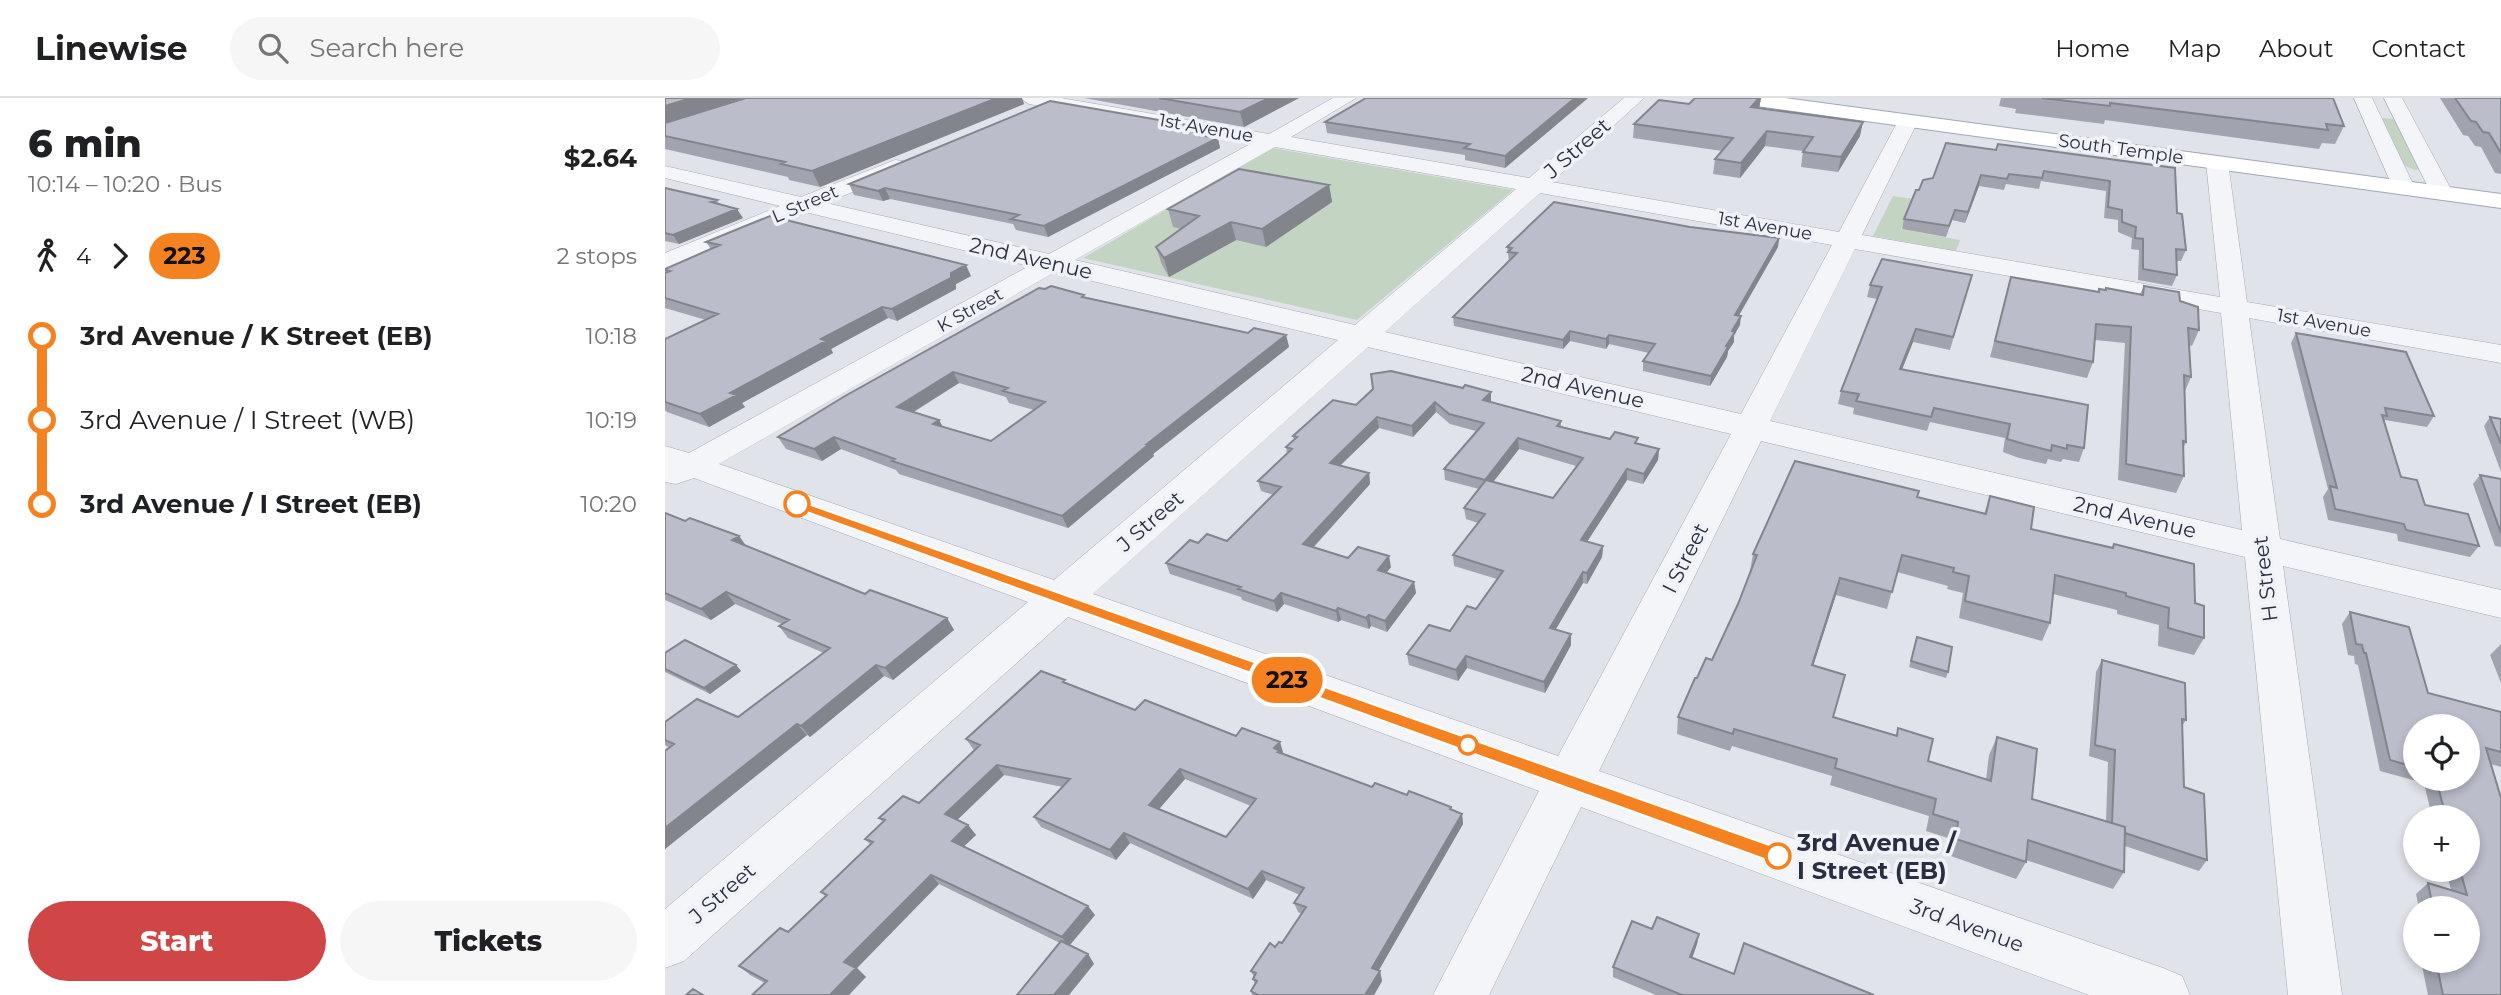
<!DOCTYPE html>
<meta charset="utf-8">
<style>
:root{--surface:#fff;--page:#f6f6f6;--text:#202124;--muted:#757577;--line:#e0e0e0;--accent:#d04546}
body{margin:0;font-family:Montserrat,sans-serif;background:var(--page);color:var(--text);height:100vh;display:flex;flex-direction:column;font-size:26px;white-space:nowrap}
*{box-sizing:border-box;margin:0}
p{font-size:23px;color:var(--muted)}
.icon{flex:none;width:38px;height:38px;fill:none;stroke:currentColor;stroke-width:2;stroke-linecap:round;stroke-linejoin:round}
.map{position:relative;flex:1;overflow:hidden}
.side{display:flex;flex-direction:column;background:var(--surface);width:665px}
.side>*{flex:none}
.badge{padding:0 14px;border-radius:23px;font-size:24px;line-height:46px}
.controls{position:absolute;left:1738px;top:616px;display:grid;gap:14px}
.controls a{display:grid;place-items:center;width:77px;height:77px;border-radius:50%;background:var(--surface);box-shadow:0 4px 10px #0003;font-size:35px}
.map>.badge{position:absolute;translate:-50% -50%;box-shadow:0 0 0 4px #fff}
.legs{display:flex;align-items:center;gap:10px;height:77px;padding:0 28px;font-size:23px}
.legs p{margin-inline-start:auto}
.headline{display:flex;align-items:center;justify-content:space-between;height:119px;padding:0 28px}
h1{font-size:38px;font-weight:800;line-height:52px}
.action{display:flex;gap:14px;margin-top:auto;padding:14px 28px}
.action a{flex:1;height:80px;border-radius:42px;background:var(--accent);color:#fff;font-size:28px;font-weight:800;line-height:80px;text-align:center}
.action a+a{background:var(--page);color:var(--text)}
ul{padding:0 28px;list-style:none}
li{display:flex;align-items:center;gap:24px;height:84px;font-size:26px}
li i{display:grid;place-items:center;width:10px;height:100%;margin:0 9px;background:currentColor}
li i::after{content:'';width:18px;height:18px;margin:-9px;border:5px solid;border-radius:50%;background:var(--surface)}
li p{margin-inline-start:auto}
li:first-child i{background:linear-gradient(#0000 50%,currentColor 0)}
li:last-child i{background:linear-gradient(currentColor 50%,#0000 0)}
header{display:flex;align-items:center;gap:42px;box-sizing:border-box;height:98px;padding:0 35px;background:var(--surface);border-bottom:2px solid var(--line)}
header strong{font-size:33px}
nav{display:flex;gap:38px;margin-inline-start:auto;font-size:24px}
.search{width:490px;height:63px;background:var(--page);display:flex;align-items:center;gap:18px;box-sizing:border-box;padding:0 24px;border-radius:38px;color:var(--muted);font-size:26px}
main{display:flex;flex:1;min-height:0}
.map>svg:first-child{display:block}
.green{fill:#c4d4c2}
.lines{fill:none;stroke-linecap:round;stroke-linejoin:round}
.minor-casing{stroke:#a6a9b4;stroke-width:1}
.major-casing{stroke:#a0a6b6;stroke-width:2}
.minor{fill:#f4f5f8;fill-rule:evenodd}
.major{fill:#fff;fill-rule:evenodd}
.wall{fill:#a1a3ae;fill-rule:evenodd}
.shaded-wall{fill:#83858d}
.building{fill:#bbbeca;stroke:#83858d;stroke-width:2;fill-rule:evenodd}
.line-1{fill:#f58220;stroke:#fff;stroke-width:2}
.stop-1-dot{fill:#fff;stroke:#f58220;stroke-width:3.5}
.labels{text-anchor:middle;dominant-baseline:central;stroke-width:7;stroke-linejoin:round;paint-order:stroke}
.far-street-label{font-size:18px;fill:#292e42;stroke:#f0f2f7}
.street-label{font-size:21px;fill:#292e42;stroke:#f0f2f7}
.near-stop-label{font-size:24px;font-weight:bold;fill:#292e42;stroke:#f0f2f7;text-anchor:start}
</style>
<header>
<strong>Linewise</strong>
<div class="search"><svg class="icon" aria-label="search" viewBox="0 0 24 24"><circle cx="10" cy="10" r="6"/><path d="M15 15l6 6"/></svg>Search here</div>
<nav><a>Home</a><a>Map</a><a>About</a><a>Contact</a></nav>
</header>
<main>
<section class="side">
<div class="headline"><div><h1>6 min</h1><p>10:14 – 10:20 · Bus</p></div><b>$2.64</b></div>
<div class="legs"><svg class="icon" aria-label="walk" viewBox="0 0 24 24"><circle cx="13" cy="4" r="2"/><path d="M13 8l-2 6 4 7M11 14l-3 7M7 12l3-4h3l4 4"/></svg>4<svg class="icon" aria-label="forward" viewBox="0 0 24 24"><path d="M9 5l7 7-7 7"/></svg><b class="badge" style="background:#f58220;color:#111">223</b><p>2 stops</p></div>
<ul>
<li><i style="color:#f58220"></i><b>3rd Avenue / K Street (EB)</b><p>10:18</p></li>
<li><i style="color:#f58220"></i><span>3rd Avenue / I Street (WB)</span><p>10:19</p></li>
<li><i style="color:#f58220"></i><b>3rd Avenue / I Street (EB)</b><p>10:20</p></li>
</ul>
<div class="action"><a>Start</a><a>Tickets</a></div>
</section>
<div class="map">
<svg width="1836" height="897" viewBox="0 0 1836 897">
<rect width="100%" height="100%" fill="#e1e3ea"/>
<path class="green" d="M1717,20L1730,21L1757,71L1750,72L1738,67Z
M607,50L848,92L692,222L418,160Z
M1228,98L1249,101L1236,131L1295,142L1291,153L1208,138Z"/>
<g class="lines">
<g class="minor-casing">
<path id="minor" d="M355,0H396L604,36L668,0H691L626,39L864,80L959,0H979L887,84L1174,134L1233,23L1243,17L1253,23L1197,137L1555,199L1541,64L1545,60H1559L1563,64L1582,204L1836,247V265L1584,220L1615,441L1836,492V520L1618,468L1677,897H1623L1580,459L1096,343L934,673L1498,870L1517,878L1525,897H1424L916,709L824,897H768L874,693L403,519L19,863L0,870V811L363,504L29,380L11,386L0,384V348L24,355L364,168L140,114L0,172V155L115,108L0,80V68L136,99L230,62L238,63L241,68L238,73L161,105L384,156L587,45L364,6ZM610,49L851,91L690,227L410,162ZM875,95L1167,147L1076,316L720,234ZM1190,151L1556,215L1577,432L1105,323ZM390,174L673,242L389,482L54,366ZM703,249L1066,336L893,658L428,496Z
M1689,0H1707L1750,90L1747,95H1731L1728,90Z
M1719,0H1737L1788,95L1785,100H1769L1766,95Z"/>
</g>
<g class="major-casing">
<path id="major" d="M1067,0H1120L1836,96V110L1077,6Z"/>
</g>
<use href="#minor" class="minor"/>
<use href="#major" class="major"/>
</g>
<path class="wall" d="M0,0H78L18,19L81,0H357L359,6L155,89L124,82L123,79L0,51Z
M419,0H634L579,29Z
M701,0H923L840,70L800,62V57L662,35L660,24Z
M1030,0H1096L1094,11L1195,38L1173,74L1136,69L1138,53L1100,48L1075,80L1048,76L1050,61L1057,53L968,40L969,26L1024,6Z
M1336,0H1668L1679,28L1670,46L1657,45L1654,51L1440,22L1439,26L1350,15L1351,11L1334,8Z
M1775,0H1836V76L1830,75L1816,49L1810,48L1803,38L1798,37Z
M551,32L555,50L383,139L351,132L348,126L225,101L218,103L189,97L184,86Z
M1331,52L1510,70L1512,115L1521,152L1516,163H1512V177L1507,188L1473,182L1474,152L1466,151L1467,140L1453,134V122L1439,120L1441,93L1376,83L1374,91L1341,86L1339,92L1314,88L1300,125L1287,122L1281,139L1237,131L1239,121L1254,92L1268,80Z
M664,87L667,104L601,149L571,142L504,179L497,167L491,149L516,131L508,129L503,111Z
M0,90L52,102L54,106L78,120L14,146L0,143Z
M1025,129L1114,140L1113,149L1074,217L1075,227L1069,237V244L1063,253L1062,259L1045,288L978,273V263L984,255L944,246L941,251L905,243L898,251L789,228L788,219L844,163L842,149Z
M41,144L306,178L291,186V191L232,223L223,220L166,251L168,255L77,305L80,309L44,329L2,314L0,312V241L41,222L0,210V171L46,151Z
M1307,177L1285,252L1248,244L1237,271L1419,350L1414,364L1398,361L1396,364L1383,361L1381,366L1354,360L1338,354L1340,340L1265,324L1262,333L1188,316L1189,310L1173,306L1176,293L1212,201L1202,199L1205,187Z
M1346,179L1433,194L1434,191L1440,192L1441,190L1475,196L1479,188L1515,203L1534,232L1527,248L1524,247L1526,279L1520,293L1521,344L1518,351L1519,378L1511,395L1453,382L1460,245L1430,242L1428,264L1422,280L1325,259Z
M420,199L583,235L621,237L624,249L488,356L489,358L403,430L234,376L231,372L176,351L157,363L121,351L113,339ZM294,285L341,299L344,305L369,312L326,343L278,329L274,322L249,314Z
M1631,235L1769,318L1762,329L1720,322L1719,324L1736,379L1760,407L1814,448L1805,459L1733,443L1732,436L1663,422L1658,399L1663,391L1626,245Z
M708,291L826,304V305L896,323V329L994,351L993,362L978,386L962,382L922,444L938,448L937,459L922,486L918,485L891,531L906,536V547L880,595L802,570L793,583L744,567L742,556L785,533L811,511L832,481L789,468L788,457L813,425L801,421L799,410L814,391L780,382L779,371L811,333L785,326L771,314L748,339L714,330L675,368L704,375L705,386L648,450L683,460L726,469L721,475L749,484L751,495L722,534L706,528L704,531L676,522L673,524L619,506L612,514L577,502L576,499L505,476L501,465L533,445L562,443L609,397L596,393L593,383L622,356L621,349L629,342L628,338L691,307ZM854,351L911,368L888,400L828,384Z
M1825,319L1836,321V374L1819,328Z
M1815,377L1836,381V449L1830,448L1808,386Z
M1325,398L1366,431L1447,449L1449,446L1530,505L1539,540L1529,557L1493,548L1494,527L1452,516V512L1388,496L1385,525L1377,543L1294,520L1298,495L1282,491L1283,488L1232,474L1222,511L1171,497L1148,567L1180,577L1168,619L1231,637L1233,630L1263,663L1321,681L1324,657L1332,639L1367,701L1441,723L1443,664L1424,658L1431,574L1437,562L1521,622L1517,628L1519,689L1542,762L1534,773L1460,748L1459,774L1448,791L1361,762V764L1351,781L1283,757L1286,741L1261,733L1264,718L1165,687L1167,678L1067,648L1065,653L1012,636L1013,619L1032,580L1047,562L1073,506L1085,473L1088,456L1252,399L1319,416Z
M0,415L20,423L74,438L81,448L200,496L282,520L289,532L228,582L219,578L145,639L142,637L0,751L5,650L0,647V624L73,619L159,555L123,540L114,528L117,526L70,506L46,522L0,502Z
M1685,514L1763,595L1836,614V669L1826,666L1836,897H1763L1756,863H1802V810H1754L1751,796L1763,785L1786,792L1781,772H1802V719H1767L1759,685L1715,673L1693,567L1690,566L1689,558L1683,557L1677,526ZM1750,628L1802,681H1750Z
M1252,539L1283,574L1281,580L1244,569Z
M1836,546V585L1825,557Z
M0,555L71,567L76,573L45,596L0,574Z
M402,586L470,612L571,638L618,654L617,656L707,689L742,697L797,716L798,726L713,873H715L717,883L709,897H587L586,893L590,886L588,881L589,879L586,873L610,849L617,845L637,816L633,814L629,805L635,797L601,782L588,801L465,745L451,762L376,729L369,719L398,689L339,677L292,722L303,727L311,737L298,749L430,817L405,847L423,856L429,866L395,845L274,786L192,870L201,879L100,885L85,877L74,868L123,834L160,798L156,794L206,747L200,741L218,724L214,720L254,705L310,652L308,651L301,641ZM520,681L586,708L561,739L494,711Z
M987,831L1034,836L1032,846L1027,860L1069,876L1209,897H991L948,879V869Z"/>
<path class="shaded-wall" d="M26,0H78L0,25V8Z
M332,0H357L359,6L155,89L147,73Z
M604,0H634L579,29L575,14Z
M910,0H923L840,70V58Z
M1094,0H1096L1094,11L1086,9Z
M1198,24L1195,38L1173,74L1176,59Z
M551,32L555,50L383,139L379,128Z
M1102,33L1100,48L1075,80L1076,65Z
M1316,77L1314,88L1300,125L1303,114Z
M664,87L667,104L601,149L597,131Z
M220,90L225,101L218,103L213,93Z
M72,111L78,120L14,146L8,137Z
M566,124L571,142L504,179L499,160Z
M1114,140L1113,149L1069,226L1070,217Z
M301,167L306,178L291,186V191L232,223L227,211L286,175Z
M217,209L223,220L166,251L168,255L77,305L80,309L44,329L35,316L65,295L156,241Z
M1076,218L1075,227L1069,237V244L1063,253L1062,259L1045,288L1046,278L1067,233Z
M1251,231L1248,244L1232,284L1235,271Z
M905,233V243L898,251V242Z
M621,237L624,249L488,356L489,358L403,430L397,418L482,346Z
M944,237V246L941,251V241Z
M288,274L294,285L238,320L232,309Z
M826,294V304L818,313V302Z
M770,304L771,314L748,339L747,328Z
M712,319L714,330L667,375L665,365Z
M274,322L280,333L268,326Z
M169,339L176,351L157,363L149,351Z
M853,340L854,351L821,393L820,382Z
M994,351L993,362L978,386L979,376Z
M962,371V382L916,453V442Z
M704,375L705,386L641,457L638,446Z
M74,438L82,449L67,442Z
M938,448L937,459L922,486V475Z
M724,458L726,469L715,483L713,472Z
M918,474V485L885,541V530Z
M1175,480L1171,497L1143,584L1147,567Z
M749,484L751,495L722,534L720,523Z
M61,494L70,506L46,522L36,511Z
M616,495L619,506L612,514L609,503Z
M673,510L676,522L673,524L671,513Z
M704,517L706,528L704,531L701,520Z
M282,520L289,532L228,582L220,570Z
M906,536V547L880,595L879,584Z
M801,558L802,570L793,583L791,572Z
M71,567L76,573L45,596L39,590Z
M211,567L219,578L145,639L136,628Z
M132,626L142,637L0,751V730Z
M615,644L618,654L616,656L609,650Z
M332,667L339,677L288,726L280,716Z
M515,671L520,681L489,717L484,707Z
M797,716L798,726L710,879L707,870Z
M303,727L311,737L294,753L287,743Z
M459,735L465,745L451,762L445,752Z
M597,773L601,782L588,801L583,791Z
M266,777L274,786L192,870L201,879L184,897H165L179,864Z
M423,808L430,817L403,849L397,839Z
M1034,836L1032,846L1024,869L1025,859Z
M423,856L429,866L404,897H389Z
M715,873L717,883L709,897H700Z"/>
<path class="building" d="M0,0H26L0,8Z
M81,0H332L147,73L116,66L120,64L0,38V25Z
M494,0H604L575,14Z
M701,0H910L840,58L799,50L805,46L660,24Z
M1030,0H1094L1086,9L1198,24L1176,59L1138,54L1148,39L1102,33L1076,65L1050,61L1068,40L969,26L994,2L1024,6Z
M1377,0H1668L1679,28L1661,26L1663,32L1445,5V8Z
M1790,0H1836V55L1824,35L1818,34L1811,24L1806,23Z
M385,3L551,32L539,38L553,40L379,128L346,121L354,117L220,90L213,93L184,86Z
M1281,45L1331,52L1333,46L1510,70L1512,115L1517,116L1521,152L1511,151L1512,177L1478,171V141L1470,140L1471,129L1457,124V112L1443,109L1445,83L1379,73L1377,80L1344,76L1342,81L1316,77L1303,114L1290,112L1284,128L1239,121L1251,92H1254L1258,82L1268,80Z
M574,71L664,87L597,131L566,124L499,160L491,149L534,118L503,111Z
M0,90L52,102L46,104L72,111L8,137L0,135Z
M889,104L1025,129L1114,140L1070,217L1076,218L1067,233L1070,234L1061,248L1063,249L1046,278L978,263L990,246L944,237L941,241L905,233L898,242L788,219L852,155L843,154L847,150L842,149Z
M105,118L301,167L286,175V180L227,211L217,209L156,241L161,243L65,295L72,297L35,316L0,304V241L53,216L0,200V175L5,173L0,172V171L55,147L41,144Z
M1217,161L1307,177L1288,239L1251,231L1235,271L1423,307L1419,350L1402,347V351L1387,347L1386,353L1359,346L1342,341L1345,326L1269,310L1266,319L1191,303L1194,296L1176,293L1217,189L1205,187Z
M1346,179L1434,194V191L1441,192V190L1478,197L1479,188L1514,194L1515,203L1533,209L1534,232L1523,230L1526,279L1519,277L1521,344L1518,343L1519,378L1461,366L1466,229L1431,226L1428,264L1330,243Z
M386,188L419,197L417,199L583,235L589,230L621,237L482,346H484L397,418L227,363L230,361L169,339L149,351L113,339L180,298L374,190L380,191ZM288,274L343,290L338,293L380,304L326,343L268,326L274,322L232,309Z
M1631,235L1741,254L1769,318L1720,310L1722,318L1717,317L1736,379L1752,382L1760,407L1803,416L1814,448L1741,432L1739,426L1670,411L1665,388L1672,390Z
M726,273L798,290L800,287L826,294L818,302L896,323L892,328L945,341L950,334L973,340L970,345L994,351L979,376L962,371L916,442L938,448L922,475L918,474L885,530L906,536L879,584L801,558L791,572L742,556L764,527L785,533L802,508L811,511L838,473L788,457L820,416L799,410L821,382L888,400L918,360L853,340L820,382L779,371L819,325L784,316L770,304L747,328L712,319L665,365L704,375L638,446L683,460L693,449L724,458L713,472L749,484L720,523L704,517L701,520L673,510L671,513L616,495L609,503L573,491L576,489L501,465L525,442L533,445L542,436L562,443L616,389L593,383L627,351L621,349L632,339L628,338L668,302L691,307L708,291L706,276Z
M1825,319L1836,321V346Z
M1130,363L1254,393L1252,399L1321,416L1325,398L1369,409L1366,431L1448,450L1449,446L1529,466L1530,505L1539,508V540L1503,530L1504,510L1461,498V495L1390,477L1385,525L1300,503L1304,478L1288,474L1289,470L1237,457L1227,494L1175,480L1147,567L1180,577L1168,619L1232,638L1233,630L1268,641L1263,663L1326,683L1332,639L1372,651L1367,701L1460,729L1459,774L1363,742L1361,764L1291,741L1293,724L1268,716L1271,701L1170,670L1172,661L1069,631L1068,636L1013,619L1030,580H1032L1041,560L1047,562L1073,506L1092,457L1088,456Z
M1815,377L1836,381V435Z
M0,415L20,423L25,420L74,438L67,442L200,496L205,492L282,520L220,570L211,567L136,628L132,626L0,730V653L9,646L0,642V624L32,601L73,619L165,550L114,528L124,522L61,494L36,511L0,495Z
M1685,514L1744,529L1763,595L1836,614V654L1821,650L1836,700V897H1778L1771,863H1802V810H1768L1763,785L1802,797L1795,772H1802V719H1781L1771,681H1802V628H1750V669L1725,662L1701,555H1699L1697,547L1691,546Z
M1252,539L1287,549L1283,574L1246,563Z
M20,542L71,567L39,590L0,571V555Z
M1437,562L1520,585L1521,622L1517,621L1519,689L1539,696L1542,762L1460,735V729L1447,725L1450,652L1430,647Z
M376,573L400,582L398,584L470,612L480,602L571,638L577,630L615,644L609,650L615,653L613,654L707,689L710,685L742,697L744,693L786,709L785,711L797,716L707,870L715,873L700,897H593L586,893L592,883L588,881L591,875L586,873L605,845L610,849L614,844L617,845L641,809L629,805L639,790L597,773L583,791L459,735L445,752L369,719L405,681L332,667L280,716L303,727L287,743L423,808L397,839L266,777L179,864L191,870L165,897H87L102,883L74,868L115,830L123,834L162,797L156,794L208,744L200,741L220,722L214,720L238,698L254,705L315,647L301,641ZM515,671L591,701L561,739L484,707Z
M992,819L1034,836L1025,859L1069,876L1079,845L1209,897H1017L948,869L967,823L987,831Z
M396,843L423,856L389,897H352Z
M28,891L38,897H21Z"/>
<path class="line-1" d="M132,402L1113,750L1119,752L1122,758L1119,764L1113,766L128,409L126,406Z"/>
<g class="stop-1-dot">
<circle cx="132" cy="406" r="12"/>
<circle cx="803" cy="647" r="9"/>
<circle cx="1113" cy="758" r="12"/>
</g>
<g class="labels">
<g class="far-street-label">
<text transform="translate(541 30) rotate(10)">1st Avenue</text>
<text transform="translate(1456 51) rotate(8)">South Temple</text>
<text transform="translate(140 106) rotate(-23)">L Street</text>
<text transform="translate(1100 128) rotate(10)">1st Avenue</text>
<text transform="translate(305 212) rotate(-29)">K Street</text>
<text transform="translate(1659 225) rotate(10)">1st Avenue</text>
</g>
<g class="street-label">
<text transform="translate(912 50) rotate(-41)">J Street</text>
<text transform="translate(366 160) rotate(13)">2nd Avenue</text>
<text transform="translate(918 289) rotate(13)">2nd Avenue</text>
<text transform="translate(1470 419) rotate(13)">2nd Avenue</text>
<text transform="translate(485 423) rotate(-41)">J Street</text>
<text transform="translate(1020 460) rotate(-63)">I Street</text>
<text transform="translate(1600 481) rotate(-97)">H Street</text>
<text transform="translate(57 795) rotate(-41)">J Street</text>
<text transform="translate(1302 827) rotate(20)">3rd Avenue</text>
</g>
<g class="near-stop-label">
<text x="1132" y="744">3rd Avenue /<tspan x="1132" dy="28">I Street (EB)</tspan></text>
</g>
</g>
</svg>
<div class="controls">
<a><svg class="icon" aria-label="locate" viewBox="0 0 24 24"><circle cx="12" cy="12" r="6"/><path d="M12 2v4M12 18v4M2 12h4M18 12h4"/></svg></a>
<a>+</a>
<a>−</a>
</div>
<b class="badge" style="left:622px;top:582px;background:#f58220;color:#111">223</b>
</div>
</main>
